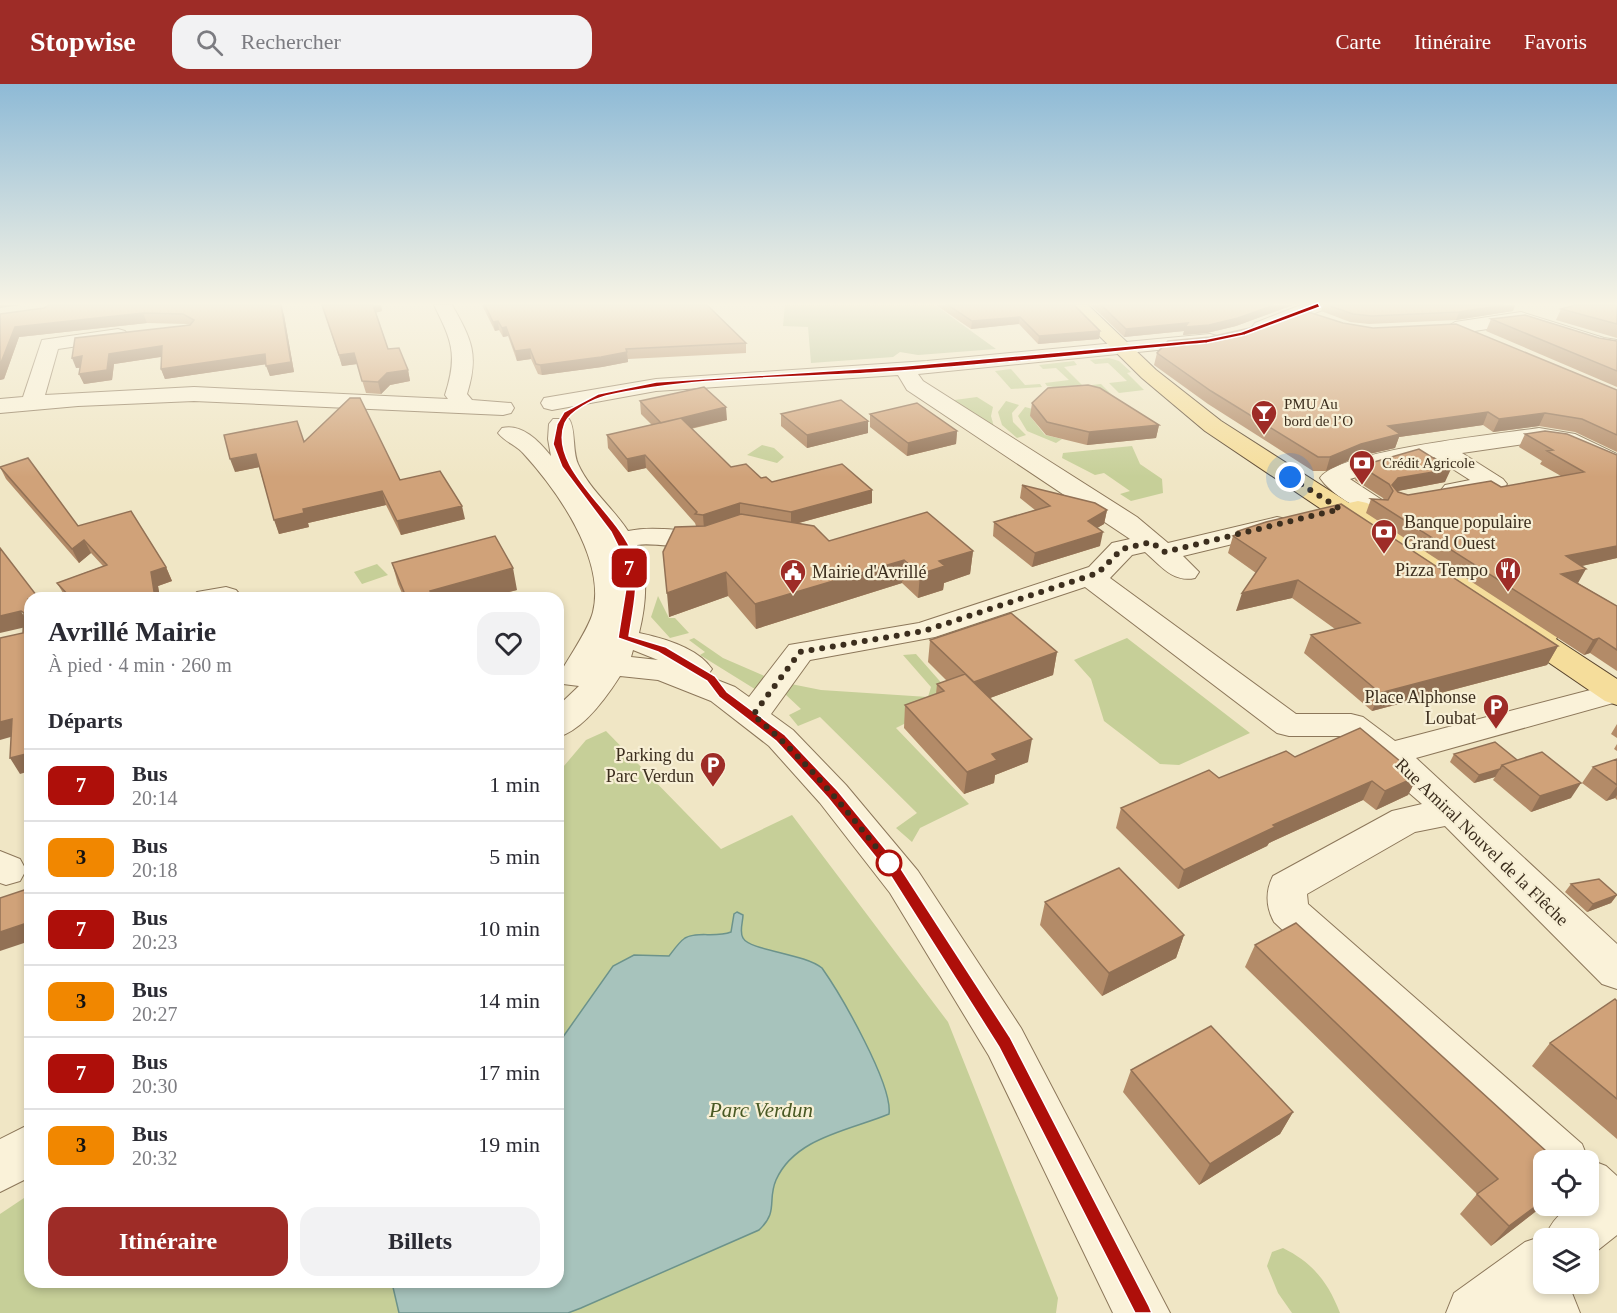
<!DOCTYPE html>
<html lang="fr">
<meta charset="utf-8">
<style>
:root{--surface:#fff;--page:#f2f2f3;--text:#2b2b33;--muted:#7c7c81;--line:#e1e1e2;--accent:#9e2c27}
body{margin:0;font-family:Georgia,serif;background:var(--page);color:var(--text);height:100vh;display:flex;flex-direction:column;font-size:22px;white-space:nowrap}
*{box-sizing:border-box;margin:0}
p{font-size:20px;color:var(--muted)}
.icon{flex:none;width:33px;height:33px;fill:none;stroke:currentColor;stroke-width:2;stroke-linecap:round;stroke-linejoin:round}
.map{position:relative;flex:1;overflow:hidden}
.drawer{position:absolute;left:24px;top:508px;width:540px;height:696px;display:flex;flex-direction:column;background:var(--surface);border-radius:18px;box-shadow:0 3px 9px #0003}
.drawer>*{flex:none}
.badge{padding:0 12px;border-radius:9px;font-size:21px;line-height:39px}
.controls{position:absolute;left:1533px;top:1066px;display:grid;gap:12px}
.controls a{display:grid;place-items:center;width:66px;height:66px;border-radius:12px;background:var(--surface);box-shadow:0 3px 9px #0003;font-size:30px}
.you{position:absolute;width:30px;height:30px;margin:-15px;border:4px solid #fff;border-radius:50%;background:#1a73e8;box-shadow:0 0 0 9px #1a73e833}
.map>.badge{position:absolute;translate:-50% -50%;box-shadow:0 0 0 3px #fff}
h2{padding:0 24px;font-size:22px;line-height:54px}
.round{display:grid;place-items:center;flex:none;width:63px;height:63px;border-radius:18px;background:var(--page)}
.overview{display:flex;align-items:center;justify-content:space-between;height:102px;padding:0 24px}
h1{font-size:28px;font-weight:600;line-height:45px}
.action{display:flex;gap:12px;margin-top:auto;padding:12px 24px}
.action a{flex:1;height:69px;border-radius:18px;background:var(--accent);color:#fff;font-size:24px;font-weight:600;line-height:69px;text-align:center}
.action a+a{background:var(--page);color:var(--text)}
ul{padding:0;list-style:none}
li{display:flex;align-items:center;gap:18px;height:72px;padding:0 24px;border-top:2px solid var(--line)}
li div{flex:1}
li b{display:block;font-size:22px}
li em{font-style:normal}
li .badge{min-width:66px;font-weight:700;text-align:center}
header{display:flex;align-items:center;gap:36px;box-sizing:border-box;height:84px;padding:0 30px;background:var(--accent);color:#fff}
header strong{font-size:28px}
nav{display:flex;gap:33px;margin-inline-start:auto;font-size:21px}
.search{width:420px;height:54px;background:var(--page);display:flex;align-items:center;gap:15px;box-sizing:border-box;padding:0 21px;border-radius:18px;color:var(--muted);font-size:22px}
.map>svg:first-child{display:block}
.green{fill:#c6cf98}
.cemetery{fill:#bcc497}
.water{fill:#a7c3bc;stroke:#6c938b;stroke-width:1.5}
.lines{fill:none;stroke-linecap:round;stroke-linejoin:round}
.minor-casing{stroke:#8c775a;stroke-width:2}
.major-casing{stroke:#5a452e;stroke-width:2}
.minor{fill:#faf2d9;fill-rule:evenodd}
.major{fill:#f5dd9b;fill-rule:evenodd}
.wall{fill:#b38b68}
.shaded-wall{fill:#927155}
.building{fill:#d0a279;stroke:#927155;stroke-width:1.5}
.line{fill:#ae0f0a;stroke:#fff;stroke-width:1.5}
.walk{stroke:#3c2e1e;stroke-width:6;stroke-dasharray:0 10.8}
.stop-dot{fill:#fff;stroke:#ae0f0a;stroke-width:3}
.labels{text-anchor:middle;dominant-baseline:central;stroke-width:4.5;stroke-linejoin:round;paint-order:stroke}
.far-poi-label{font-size:15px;fill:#3c2e1e;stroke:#f7efd5;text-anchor:start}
.poi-label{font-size:18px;fill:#3c2e1e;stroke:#f7efd5;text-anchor:end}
.street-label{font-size:18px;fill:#3c2e1e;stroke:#f7efd5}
.near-park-label{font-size:21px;font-style:italic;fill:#495924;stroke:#f7efd5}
</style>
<header>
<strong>Stopwise</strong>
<div class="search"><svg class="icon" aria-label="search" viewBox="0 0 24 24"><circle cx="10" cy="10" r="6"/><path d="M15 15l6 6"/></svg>Rechercher</div>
<nav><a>Carte</a><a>Itinéraire</a><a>Favoris</a></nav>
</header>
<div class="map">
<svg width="1617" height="1229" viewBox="0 0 1617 1229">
<rect width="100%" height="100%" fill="#f0e6c5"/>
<path class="green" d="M1109,274L1119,277L1131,288L1127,289L1144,306L1119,309L1109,299L1127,297L1108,279L1095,280L1090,276Z
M1074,277L1077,281L1064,283L1083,302L1101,300L1114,313L1047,302L1045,299L1069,296L1056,284L1043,285L1039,281Z
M1011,285L1025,301L1040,300L1042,303L1011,305L995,287Z
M977,313L993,323L991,332L994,343L947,317Z
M1006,317L1019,321L1012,329L1013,338L1026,351L1017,354L1002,341L998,328Z
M1025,323L1037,326L1030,332L1045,351L1062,355L1056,359L1027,347L1018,332Z
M762,361L774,364L784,373L777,379L747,371Z
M1132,362L1140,380L1162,395L1163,409L1131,417L1120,410L1130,407L1104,389L1095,391L1062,374L1063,369Z
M377,480L388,491L362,500L354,488Z
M658,512L669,534H675L689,549L670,554L651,533Z
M694,554L723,574L769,594L758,607L700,571L705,568L689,556Z
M1127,554L1250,649L1179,681L1160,680L1104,637L1091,595L1074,576Z
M916,570L952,611L926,629L896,644L969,720L920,744L912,758L896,744L917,729L820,633L798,642L789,631L801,625L785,610L791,600L821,606L928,613L931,603L903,571Z
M606,647L721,765L792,731L948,938L1058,1214L1056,1229H0V1130L30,1110V1198H558V689L586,656Z
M1283,1164C1313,1179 1328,1198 1340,1229H1292L1278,1209L1267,1182L1272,1168Z"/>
<path class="cemetery" d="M785,221H935L996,265L918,271L900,268L893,273L811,279L808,243L783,242Z"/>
<path class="water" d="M737,828L743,831C743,838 739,848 743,854C750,867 804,869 822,884C841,911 893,1001 889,1030C851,1046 795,1053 776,1096C767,1117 779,1127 759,1146L581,1224L568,1229H399L392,1199L558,1198V960L613,882L634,871L669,872C673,867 679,858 685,854C697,847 715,854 731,848L734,830Z"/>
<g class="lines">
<g class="minor-casing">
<path id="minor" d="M434,221H452C472,256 479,271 467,310L472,316L511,319L514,324L511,329L503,331L194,317L78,322L0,329V315L23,313L42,256L118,245L125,247L128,251L125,255L58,265L45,311L194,303L448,315L445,311C458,271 452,257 434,221Z
M1301,221H1327L1325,225L1269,247L1262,249L1252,243L1255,239Z
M1521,228L1604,254L1617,256V268L1594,264L1520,240L1455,250L1445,244L1455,238Z
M1210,250L1217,252L1220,256L1217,260L918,290L923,297L1137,433L1168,459L1277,433L1286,435L1290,441L1286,447L1183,472L1199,488L1195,494C1173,499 1160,481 1145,468L1132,471L1110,494L1296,630H1351L1363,633L1395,657L1617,599V618L1416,674L1617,860V905L1602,900L1445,742L1415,748L1307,810L1308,820L1582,1060L1588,1075L1606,1082L1617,1092V1151L1588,1174V1155H1544V1200H1562L1572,1209L1580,1229H1446L1454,1209L1525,1158L1546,1151C1555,1131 1566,1122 1588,1122V1077H1544V1091L1274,838C1266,823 1265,808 1273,792L1392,727L1422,720L1343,652H1289L1277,649L1085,503L935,553L810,576L771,630L793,646L846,701L918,787L1021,944L1170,1229H1113L989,972L890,809L820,719L769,662L711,617L658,596L620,592C606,614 583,646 558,653V622L579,602L563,600L558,593C567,576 589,545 593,528C606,475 557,406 523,369C516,361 505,358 498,349L502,344C522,339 539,357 551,372L548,355L549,340L553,335H569C576,345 572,366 578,380C589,405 613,424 628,447C653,442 676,447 701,447C710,446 715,444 725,446L729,452C714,474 661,457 637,461C649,488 646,521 639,549C663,554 698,564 712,585L707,592L735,603L749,613L789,561L919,539L1089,483L1112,459L1130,455L907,306L898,291L656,307L552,326L544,324L541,319L544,314L656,295L927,277ZM633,566L658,576L631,573Z
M1539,344L1575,350L1617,370V386L1561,361L1539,358L1462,369L1503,395L1507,400L1503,405L1454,414L1445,411L1441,406L1445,401L1470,396L1434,373L1411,377L1350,395L1382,416L1386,422L1382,428C1364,432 1330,409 1320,394C1339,366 1500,350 1539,344Z
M226,503L236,506L241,512L239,514H192L197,508Z
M0,767L20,775L26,786L20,797L6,801L0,799Z
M30,1040V1093L0,1108V1055Z"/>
</g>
<g class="major-casing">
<path id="major" d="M1068,221H1088L1156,286L1221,337L1349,419L1358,417L1367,419L1556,543L1560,549L1556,555L1617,595V621L1605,617L1507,550L1503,544L1507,537L1382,453L1373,455L1363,453L1205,347L1142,294Z"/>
</g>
<use href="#minor" class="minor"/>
<use href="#major" class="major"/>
</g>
<path class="wall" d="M322,221H381L382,227L376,228L388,265L408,286L410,297L390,301L381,310L366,309L357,280L342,282Z
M482,221H707L746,259V269L628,275V278L602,283L542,291L538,290L531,275L517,277L508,252L503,253L499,246L495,247Z
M936,221H1074L1100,247L1099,255L1038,260L1019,240L971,245Z
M1091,221H1293L1236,242L1207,249L1183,251L1184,247L1124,253Z
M1323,221H1515L1513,227L1456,236L1369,240L1350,238L1321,227Z
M1617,221V254L1556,236L1561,225Z
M272,222L284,231L294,288L270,292L266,280L165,295L161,285V273L114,280L112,296L84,300L79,290L80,284H76L190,241L186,240L147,239L19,253L4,295L0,296V230Z
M1491,235L1617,257V303L1486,247Z
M1343,239L1617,306V368L1575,348L1539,342L1493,348L1483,341L1399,353L1395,364L1356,373L1326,387H1313L1208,320L1154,281L1157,269Z
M640,317L727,336L691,345L731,383L772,398L872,406V419L799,439L829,457L973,467L970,490L944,499L943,506L918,514L902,499L756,545L728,512L669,533L696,442L695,439L646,384L628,388L608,364L607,351L652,341L641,330Z
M1032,319L1159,341L1156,354L1087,361L1046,351L1030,332Z
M781,330L868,337V349L807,364L781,342Z
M870,330L957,347L956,360L907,372L870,343Z
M1525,350L1617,371V474L1582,482L1578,499L1617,522V587L1590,569L1584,571L1366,429L1371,415L1384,416L1383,414L1355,396L1360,382L1445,398L1397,407L1408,411L1501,403L1561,392L1540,380L1542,377L1519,363Z
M304,358L400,396L465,435L401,451L386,421L308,439L309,443L279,450L259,383L235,388Z
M0,383L78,442L166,483L172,497L158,502L160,514H66L57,499L103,482L91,469L79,479L6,395Z
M1022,401L1107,426L1104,440L1097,444L1100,462L1032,483L993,452L994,438L1035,426L1020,414Z
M1238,447L1558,562L1547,581L1372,627L1304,569L1311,551L1335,545L1292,514L1236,527L1256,489L1228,469L1233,452L1237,451Z
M392,479L517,506L485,514H401H404L398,500Z
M930,556L1057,568L1053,591L990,614L1028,678L995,691L994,699L964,710L904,644L905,621L936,610L937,600L947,597L928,578Z
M1617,640V654L1611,650Z
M1617,660V667L1614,665Z
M1454,670L1517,676L1571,714L1531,728L1493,696L1495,693L1474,699L1450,678Z
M1295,673L1418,692L1408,711L1376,726L1363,716L1269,759L1267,762L1178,805L1116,744L1121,724L1219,694Z
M1617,675V716L1615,714L1606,717L1582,699L1593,683Z
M1571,800L1617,811L1611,819L1587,828L1565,808Z
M1045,818L1184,851L1176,874L1102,912L1040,841Z
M1255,861L1544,1077V1121L1491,1162L1460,1130L1477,1110L1245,883Z
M1617,917V1055L1532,982L1550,959Z
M1131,986L1293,1028L1280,1050L1199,1101L1123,1008Z"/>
<path class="shaded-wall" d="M0,221H21L0,224Z
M281,221L284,231L294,288L270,292L266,282Z
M373,221H381L382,227L375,229Z
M1274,221H1293L1236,242L1207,249L1183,251L1184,247L1124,253L1126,245L1188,239Z
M1504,221H1515L1513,227L1456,236L1459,228Z
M143,229L147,239L19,253L4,295L0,296V281L15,243Z
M1020,233L1019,240L971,245L972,237Z
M498,237L499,246L495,247L493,238Z
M506,243L508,252L503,253L502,244Z
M1100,247L1099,255L1038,260L1039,252Z
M162,262L166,272L114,280L112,296L84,300L79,290L109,270Z
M530,265L531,275L517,277L515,267Z
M627,268L628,278L602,283L542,291L540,281Z
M354,269L357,280L342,282L339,271Z
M265,270L268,280L165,295L161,285Z
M82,272L87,283L76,284L72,274Z
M408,286L410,297L390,301L381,310L378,298L387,289Z
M726,323L727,336L662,351L661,339Z
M1488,328L1483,341L1399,353L1395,364L1356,373L1326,387L1330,373L1388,342Z
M1545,329L1539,342L1493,348L1499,335Z
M868,337V349L807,364V351Z
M1159,341L1156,354L1087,361L1089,348Z
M957,347L956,360L907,372L908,359Z
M256,370L260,383L235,388L230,375Z
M645,371L646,384L628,388L627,375Z
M1451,385L1445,398L1393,408L1392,401L1398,394Z
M872,406V419L791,441V428Z
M382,407L386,421L308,439L309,443L279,450L274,436L303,425Z
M740,419V433L704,445L703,431Z
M462,422L465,435L401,451L397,437Z
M1107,426L1104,440L1085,451L1088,437Z
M1103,448L1100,462L1032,483L1035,469Z
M84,456L91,469L79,479L72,465Z
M1617,462V474L1559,487L1566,472Z
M973,467L970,490L944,499L943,506L918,514L920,490L939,477Z
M904,476L902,499L756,545L755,520Z
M166,483L172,497L158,502L160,514H155L151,488Z
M513,484L517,506L485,514H432L430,507Z
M1586,485L1578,499L1561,490Z
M726,488L728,512L669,533L667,509Z
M1298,496L1292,514L1236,527L1242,509Z
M28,515H30V575L25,566L26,543L0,549V532L21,527L26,536Z
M1599,554L1590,569L1584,571L1593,556Z
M1558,562L1547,581L1372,627L1380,609Z
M1057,568L1053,591L971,621L974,598Z
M12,635L21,650L0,656V638Z
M1032,655L1028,678L995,691L994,699L964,710L967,688L992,670Z
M30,669V687L20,690L10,674Z
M1500,685L1495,693L1474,699L1479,691Z
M1418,692L1408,711L1376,726L1385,707Z
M1372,697L1363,716L1269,759L1267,762L1178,805L1184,786L1273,741Z
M1581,699L1571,714L1531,728L1540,712Z
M1617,702V711L1615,714L1606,717Z
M1617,811L1611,819L1587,828L1593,820Z
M30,838V857L0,867V848Z
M1184,851L1176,874L1102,912L1109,889Z
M1293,1028L1280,1050L1199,1101L1210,1080Z
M1544,1116V1121L1491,1162L1509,1142Z"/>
<path class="building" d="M49,221H271V222L281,221L291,278L266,282L265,270L161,285L162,262L109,270L107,286L79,290L82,272L72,274L75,254L190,241L194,236L183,230L143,229L15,243L0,281V230L44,224Z
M322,221H373L388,265L399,264L408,286L387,289L378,298L362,297L354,269L339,271Z
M485,221H707L746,259L626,265L627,268L601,273L540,281L536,280L530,265L515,267L506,243L502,244L498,237L493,238Z
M948,221H1074L1100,247L1039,252L1020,233L972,237Z
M1101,221H1274L1238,234L1209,241L1185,243L1188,239L1126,245Z
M1327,221H1504L1459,228L1372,232L1353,230Z
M1575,221H1617V240L1561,225Z
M1302,226L1343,239L1373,244L1456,240L1617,306V351L1582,335L1545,329L1499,335L1488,328L1388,342L1400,350L1361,360L1330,373H1318L1211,307L1157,269L1168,257L1210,253L1254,243Z
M1525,231L1599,254L1617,257V287L1491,235Z
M1088,301L1100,304L1159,341L1089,348L1047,338L1032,319L1048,304Z
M704,303L726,323L661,339L640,317Z
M350,314H360L400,396L440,387L462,422L397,437L382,407L303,425L304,429L274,436L256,370L230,375L224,351L297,337L304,358Z
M841,316L868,337L807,351L781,330Z
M917,319L957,347L908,359L870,330Z
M681,334L731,383L746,380L761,394L766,393L772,398L842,380L872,406L791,428L740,419L703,431L695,430L697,428L645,371L627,375L607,351Z
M1545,347L1567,350L1617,371V462L1566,472L1586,485L1561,490L1617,522V566L1599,554L1593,556L1371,415L1388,416L1393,407L1389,400L1360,382L1419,365L1451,385L1398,394L1392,401L1398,408L1408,411L1491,397L1501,403L1584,388L1547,367L1553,366L1525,350Z
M28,374L78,442L131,427L166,483L151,488L155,514H71L57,499L107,481L84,456L72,465L0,383Z
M1022,401L1095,419L1107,426L1088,437L1103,448L1035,469L994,438L1050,422Z
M1341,420L1558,562L1380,609L1311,551L1360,539L1298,496L1242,509L1266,474L1233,452L1240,449L1238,447L1266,438Z
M927,428L973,467L939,477L945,482L920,490L904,476L755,520L726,488L667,509L663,468L675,443L705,442L741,430L814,442L829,457Z
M495,452L513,484L430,507L433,514H401L406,513L392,479Z
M0,464L37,512L28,515L25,566L30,564V669L10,674L12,635L0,638V554L23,549L24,529L21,527L0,532Z
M1011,529L1057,568L974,598L930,556Z
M965,590L1032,655L992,670L997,676L967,688L905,621L944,607L937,600Z
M1360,644L1418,692L1385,707L1372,697L1273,741L1275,743L1184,786L1121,724L1209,686L1219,694L1286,667L1295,673Z
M1495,658L1517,676L1502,681L1500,685L1479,691L1454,670Z
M1542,668L1581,699L1540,712L1502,681Z
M1617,675V701L1593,683Z
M1119,784L1184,851L1109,889L1045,818Z
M1599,795L1617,811L1593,820L1571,800Z
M30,804V838L0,848V814Z
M1296,839L1557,1077H1544V1116L1509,1142L1477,1110L1498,1095L1255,861Z
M1615,915L1617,917V1015L1550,959Z
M1211,942L1293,1028L1210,1080L1131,986Z"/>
<linearGradient id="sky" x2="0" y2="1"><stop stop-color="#8ebad6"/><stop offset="0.56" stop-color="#f8f4e5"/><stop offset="1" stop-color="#f8f4e5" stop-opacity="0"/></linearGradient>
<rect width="1617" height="393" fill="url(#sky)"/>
<path class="line" d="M1318,219L1320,223L1245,251L1207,259C1096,269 984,282 872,289C786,294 690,293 606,312C594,315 570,327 565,339C547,384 620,430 633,471C640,497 633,527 629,552L666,563L715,592L727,608L785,651L838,707L900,783L1010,953L1149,1222L1152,1229H1135L999,963L890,791L828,714L776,657L719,613L707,597L658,568L618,554L626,504L623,472L611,448L562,383L553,360L557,340L564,328L598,310L656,298L904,282L1207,255L1241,248Z"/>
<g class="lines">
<path class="walk" d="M889,779C847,727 805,674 753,631L800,568L924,547L1098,489L1122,465L1151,458L1165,468L1340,425L1290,393"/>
</g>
<defs>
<g id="bar-pin" transform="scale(1.35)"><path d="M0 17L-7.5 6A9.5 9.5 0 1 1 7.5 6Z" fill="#9e2c27" stroke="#f7efd5"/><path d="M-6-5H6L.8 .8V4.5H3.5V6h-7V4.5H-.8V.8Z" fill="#fff"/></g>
<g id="bank-pin" transform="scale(1.35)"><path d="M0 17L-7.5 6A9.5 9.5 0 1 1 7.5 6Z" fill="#9e2c27" stroke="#f7efd5"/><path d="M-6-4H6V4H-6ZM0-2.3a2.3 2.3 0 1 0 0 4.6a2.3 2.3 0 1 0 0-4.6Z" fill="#fff"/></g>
<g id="restaurant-pin" transform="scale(1.35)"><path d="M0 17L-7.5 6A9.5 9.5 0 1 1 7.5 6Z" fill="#9e2c27" stroke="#f7efd5"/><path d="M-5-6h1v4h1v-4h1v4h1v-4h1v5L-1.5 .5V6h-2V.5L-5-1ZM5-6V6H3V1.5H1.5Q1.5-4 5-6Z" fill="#fff"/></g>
<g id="civic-pin" transform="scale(1.35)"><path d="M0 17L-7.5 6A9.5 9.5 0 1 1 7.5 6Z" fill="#9e2c27" stroke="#f7efd5"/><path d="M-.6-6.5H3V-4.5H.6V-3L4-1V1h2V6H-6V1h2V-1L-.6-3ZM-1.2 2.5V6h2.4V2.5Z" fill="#fff"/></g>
<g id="parking-pin" transform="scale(1.35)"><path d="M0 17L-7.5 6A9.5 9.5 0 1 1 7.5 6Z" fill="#9e2c27" stroke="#f7efd5"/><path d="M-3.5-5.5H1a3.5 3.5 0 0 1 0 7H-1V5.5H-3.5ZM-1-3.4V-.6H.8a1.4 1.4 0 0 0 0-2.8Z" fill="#fff"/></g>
</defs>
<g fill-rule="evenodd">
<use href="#bar-pin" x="1264" y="329"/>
<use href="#bank-pin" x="1362" y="379"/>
<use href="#bank-pin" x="1384" y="448"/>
<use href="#restaurant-pin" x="1508" y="486"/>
<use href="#civic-pin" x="793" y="488"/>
<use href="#parking-pin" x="1496" y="623"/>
<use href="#parking-pin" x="713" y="681"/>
</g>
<circle class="stop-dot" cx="889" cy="779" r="12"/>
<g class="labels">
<g class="far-poi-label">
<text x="1284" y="320">PMU Au<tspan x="1284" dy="17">bord de l’O</tspan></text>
<text x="1382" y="379">Crédit Agricole</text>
</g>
<g class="poi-label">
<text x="1404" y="438" text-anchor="start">Banque populaire<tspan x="1404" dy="21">Grand Ouest</tspan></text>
<text x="1488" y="486">Pizza Tempo</text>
<text x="812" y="488" text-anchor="start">Mairie d'Avrillé</text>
<text x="1476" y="613">Place Alphonse<tspan x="1476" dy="21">Loubat</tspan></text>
<text x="694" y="671">Parking du<tspan x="694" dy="21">Parc Verdun</tspan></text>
</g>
<g class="street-label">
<text transform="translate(1482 758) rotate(44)">Rue Amiral Nouvel de la Flêche</text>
</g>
<g class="near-park-label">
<text x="761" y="1026">Parc Verdun</text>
</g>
</g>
</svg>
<div class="controls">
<a><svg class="icon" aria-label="locate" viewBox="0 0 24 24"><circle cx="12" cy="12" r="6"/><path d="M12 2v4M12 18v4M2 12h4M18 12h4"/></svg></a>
<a><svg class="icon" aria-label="layers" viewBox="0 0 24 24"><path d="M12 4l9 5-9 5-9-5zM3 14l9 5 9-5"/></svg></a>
</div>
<div class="you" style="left:1290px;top:393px"></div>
<b class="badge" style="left:629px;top:484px;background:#ae0f0a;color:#fff">7</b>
<section class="drawer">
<div class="overview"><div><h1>Avrillé Mairie</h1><p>À pied · 4 min · 260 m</p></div><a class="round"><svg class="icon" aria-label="heart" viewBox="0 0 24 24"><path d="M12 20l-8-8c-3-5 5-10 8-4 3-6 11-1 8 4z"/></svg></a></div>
<h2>Départs</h2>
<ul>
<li><span class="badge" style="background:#ae0f0a;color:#fff">7</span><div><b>Bus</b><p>20:14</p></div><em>1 min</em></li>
<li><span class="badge" style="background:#f18700;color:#111">3</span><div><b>Bus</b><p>20:18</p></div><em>5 min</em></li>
<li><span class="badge" style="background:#ae0f0a;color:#fff">7</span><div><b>Bus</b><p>20:23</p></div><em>10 min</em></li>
<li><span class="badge" style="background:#f18700;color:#111">3</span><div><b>Bus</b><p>20:27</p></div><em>14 min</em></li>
<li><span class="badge" style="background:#ae0f0a;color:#fff">7</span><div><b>Bus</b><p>20:30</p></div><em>17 min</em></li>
<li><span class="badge" style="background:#f18700;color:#111">3</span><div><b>Bus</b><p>20:32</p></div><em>19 min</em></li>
</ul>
<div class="action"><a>Itinéraire</a><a>Billets</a></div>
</section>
</div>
